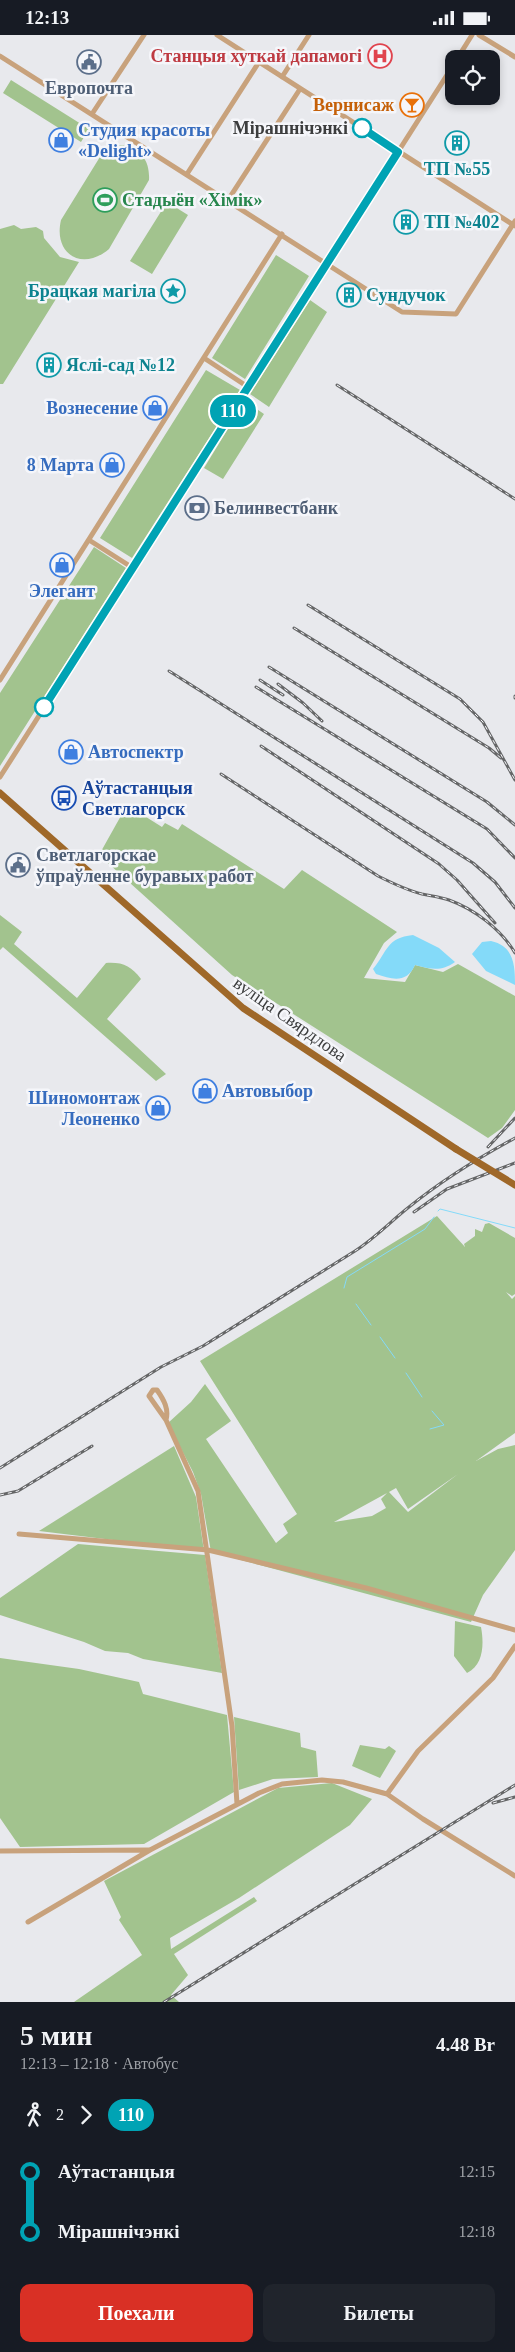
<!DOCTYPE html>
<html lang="ru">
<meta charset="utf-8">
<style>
:root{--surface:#171b24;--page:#20242c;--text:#f1f3f6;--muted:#9ea1a6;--accent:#d93025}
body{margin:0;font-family:Georgia,serif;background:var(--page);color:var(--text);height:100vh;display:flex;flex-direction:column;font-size:19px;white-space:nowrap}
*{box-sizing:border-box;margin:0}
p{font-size:16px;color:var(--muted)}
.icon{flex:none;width:28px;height:28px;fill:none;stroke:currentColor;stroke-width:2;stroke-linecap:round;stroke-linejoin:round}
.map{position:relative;height:1967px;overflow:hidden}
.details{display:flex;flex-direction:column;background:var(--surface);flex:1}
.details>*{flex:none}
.badge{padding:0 10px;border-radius:16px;font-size:18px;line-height:32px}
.tools{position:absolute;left:445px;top:15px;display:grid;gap:10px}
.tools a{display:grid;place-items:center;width:55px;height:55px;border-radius:10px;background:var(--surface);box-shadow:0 2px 8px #0003;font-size:25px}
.map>.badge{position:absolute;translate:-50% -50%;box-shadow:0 0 0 2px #fff}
.legs{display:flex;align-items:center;gap:8px;height:55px;padding:0 20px;font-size:16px}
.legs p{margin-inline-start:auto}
.summary{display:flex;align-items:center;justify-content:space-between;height:85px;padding:0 20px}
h1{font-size:28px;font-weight:700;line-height:38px}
.cta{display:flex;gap:10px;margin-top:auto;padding:10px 20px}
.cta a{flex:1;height:58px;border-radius:10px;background:var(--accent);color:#fff;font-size:20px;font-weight:700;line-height:58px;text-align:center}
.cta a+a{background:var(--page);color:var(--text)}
ul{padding:0 20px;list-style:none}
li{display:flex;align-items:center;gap:18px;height:60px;font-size:19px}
li i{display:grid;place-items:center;width:8px;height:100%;margin:0 6px;background:currentColor}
li i::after{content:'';width:12px;height:12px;margin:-6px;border:4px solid;border-radius:50%;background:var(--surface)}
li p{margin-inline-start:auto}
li:first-child i{background:linear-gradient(#0000 50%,currentColor 0)}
li:last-child i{background:linear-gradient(currentColor 50%,#0000 0)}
.status{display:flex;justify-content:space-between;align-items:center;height:35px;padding:0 25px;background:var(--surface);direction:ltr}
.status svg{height:14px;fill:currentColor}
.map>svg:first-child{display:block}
.green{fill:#a2c38e;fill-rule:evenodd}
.water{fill:#84daf9}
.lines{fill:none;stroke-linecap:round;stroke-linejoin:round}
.stream{stroke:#84daf9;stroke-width:1}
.minor{stroke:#c8a27c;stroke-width:5}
.major{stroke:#9f6829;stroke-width:7}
.rail-casing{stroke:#656667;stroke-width:3}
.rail{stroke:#f5f6fa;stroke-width:1;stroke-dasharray:4;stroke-linecap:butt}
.major-bridge{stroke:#9f6829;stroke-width:7}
.line-1-casing{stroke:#fff;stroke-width:11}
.line-1{stroke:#00a3b4;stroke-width:8}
.stop-1-dot{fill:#fff;stroke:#00a3b4;stroke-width:2.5}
.labels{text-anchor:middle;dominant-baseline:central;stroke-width:5;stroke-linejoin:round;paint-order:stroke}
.health-label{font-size:18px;font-weight:bold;fill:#be3a42;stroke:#f5f6fa;text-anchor:end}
.service-label{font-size:18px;font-weight:bold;fill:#4e5e75;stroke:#f5f6fa;text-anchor:start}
.food-label{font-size:18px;font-weight:bold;fill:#c56008;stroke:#f5f6fa;text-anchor:end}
.stop-label{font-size:18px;font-weight:bold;fill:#3c3d3e;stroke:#f5f6fa;text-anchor:end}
.shop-label{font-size:18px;font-weight:bold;fill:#366cbe;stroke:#f5f6fa;text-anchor:start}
.culture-label{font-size:18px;font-weight:bold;fill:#0d838f;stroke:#f5f6fa;text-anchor:start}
.leisure-label{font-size:18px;font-weight:bold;fill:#27864d;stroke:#f5f6fa;text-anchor:start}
.transit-label{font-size:18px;font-weight:bold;fill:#164399;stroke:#f5f6fa;text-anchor:start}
.street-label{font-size:18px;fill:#3c3d3e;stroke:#f5f6fa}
</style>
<div class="status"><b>12:13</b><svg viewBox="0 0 49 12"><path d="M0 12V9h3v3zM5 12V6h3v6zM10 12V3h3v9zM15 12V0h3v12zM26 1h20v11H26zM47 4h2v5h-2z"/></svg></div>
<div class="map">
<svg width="515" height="1967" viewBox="0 0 515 1967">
<rect width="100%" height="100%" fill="#e8e9ed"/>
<path class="green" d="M11,45L89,94L81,107L3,58Z
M124,110C142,116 150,126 149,145L109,214C82,237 53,219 61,185L103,117L113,111Z
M167,167L188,180L152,239L130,226Z
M14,190L21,194L36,192L43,196L44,203L60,222L79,227L3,349H0V194Z
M276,220L309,241L245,344L212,323Z
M310,265L327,277L269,372L250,359Z
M206,335L240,355L132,523L100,503Z
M245,366L264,379L223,444L204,433Z
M94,512L126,533L0,731V658Z
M127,770L162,792L165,788L178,795L182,789L284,854L302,835L397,897L384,908L364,943L405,947L415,930L443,937L458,929L515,961V1075L502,1093L488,1103L232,940L99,820Z
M0,880L22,897L14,909L77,963L106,928C123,927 131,931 141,944L107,984L166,1039L156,1046L3,912L0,915Z
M437,1181L465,1212L464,1209L475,1201V1194L482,1197L485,1189L489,1188L515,1203V1259L512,1261L506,1257L512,1264L515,1261V1398L476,1426L498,1414L515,1410V1515L483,1560L471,1587L211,1517L201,1459L193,1437L168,1388L191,1367L205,1349L231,1386L206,1404L276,1508L288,1498L283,1489L297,1479L200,1326ZM458,1439L408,1477L389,1457L396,1453L408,1474ZM387,1458L381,1464L386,1473L372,1481L334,1487Z
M174,1411L196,1462L204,1516L39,1496Z
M78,1509L205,1520L222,1638L143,1624L128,1618L105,1616L84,1607L0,1580V1563Z
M455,1586L481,1592C484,1608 484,1630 467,1638L454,1621Z
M0,1623L79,1634L139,1647L143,1659L227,1680L234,1757L144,1809L20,1812L0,1783Z
M234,1682L300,1698L301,1712L316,1716L318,1742L273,1744L239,1755Z
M360,1710L385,1714L389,1711L396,1716L380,1743L352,1731Z
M332,1748L372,1764L350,1790L239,1863L170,1903L171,1914L254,1862L257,1866L174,1919L188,1940L171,1960L179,1967H74L142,1920L119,1885L121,1882L104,1846L278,1753Z"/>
<path class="water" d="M413,900L439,913L455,927C441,937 431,934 415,930C407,948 393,945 376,939L373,934C388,916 386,903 413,900Z
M491,906C514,911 515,930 515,950L486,936L472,919L482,907Z"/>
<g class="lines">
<path class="stream" d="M438,1176L440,1174L515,1193
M344,1253L347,1242L425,1194L434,1182
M356,1269L371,1290
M380,1302L395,1323
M406,1338L422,1362
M430,1394L444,1390L432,1376"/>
<path class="minor" d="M217,0L515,191
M479,0L515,22
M0,21L402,277L456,279L515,186
M457,24L472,0
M282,42L309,0
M92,79L144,0
M187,139L259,27
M228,165L300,54
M204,323L248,352
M89,505L133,533
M0,645L282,199
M0,742L454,29
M166,1385C169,1374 164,1365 157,1355H153L149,1361L166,1385L198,1456L232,1691L237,1769
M19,1499L208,1515L366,1553L515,1595
M387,1759L418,1716L493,1643L515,1611
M0,1816L149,1815
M28,1887L150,1815L259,1758L282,1749L322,1745L343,1747L387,1759L423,1784L515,1841"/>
<path class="major" d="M0,758L243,973L456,1114"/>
<g class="rail-casing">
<path id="rail" d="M337,350L515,464
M308,570L460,664L483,687L515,745
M294,593L489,713L501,723
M269,632L487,767L515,790
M169,636L473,828L495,847L515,873
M260,645L283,660
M278,649L303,668L322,686
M256,652L487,794L515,823
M515,661V663
M261,711L439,829L457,845L495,888
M221,739L378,841C392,848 406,855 422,859C431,861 440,862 449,865C474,874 501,894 515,918
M488,1112L515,1083
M414,1177L447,1154L515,1128
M0,1433L161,1332L203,1311L355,1216C375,1203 390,1187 409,1172C441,1146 478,1123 515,1103
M0,1460L18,1456L92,1411
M493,1768L515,1762
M164,1967L515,1750"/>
</g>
<use href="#rail" class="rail"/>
<path class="major-bridge" d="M456,1114L515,1150"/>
</g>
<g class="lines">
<g class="line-1-casing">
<path id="line-1" d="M44,672L398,117L362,93"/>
</g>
<use href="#line-1" class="line-1"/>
</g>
<defs>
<g id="hospital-ring" transform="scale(1.25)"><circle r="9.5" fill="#f5f6fa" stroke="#e0444e" stroke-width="1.5"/><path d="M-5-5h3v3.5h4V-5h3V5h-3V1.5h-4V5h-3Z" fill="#e0444e"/></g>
<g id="civic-ring" transform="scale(1.25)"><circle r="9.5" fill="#f5f6fa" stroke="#5c6f8a" stroke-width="1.5"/><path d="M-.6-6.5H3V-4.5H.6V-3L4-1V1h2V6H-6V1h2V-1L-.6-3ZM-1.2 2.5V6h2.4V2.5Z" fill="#5c6f8a"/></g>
<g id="bar-ring" transform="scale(1.25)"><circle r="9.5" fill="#f5f6fa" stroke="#e8710a" stroke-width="1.5"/><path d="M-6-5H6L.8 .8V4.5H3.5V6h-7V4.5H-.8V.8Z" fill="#e8710a"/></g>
<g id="shop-ring" transform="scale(1.25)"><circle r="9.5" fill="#f5f6fa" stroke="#3f7fe0" stroke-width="1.5"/><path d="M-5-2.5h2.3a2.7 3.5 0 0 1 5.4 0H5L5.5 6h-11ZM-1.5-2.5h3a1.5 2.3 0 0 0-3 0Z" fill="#3f7fe0"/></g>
<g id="building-ring" transform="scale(1.25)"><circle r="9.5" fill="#f5f6fa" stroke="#0f9aa8" stroke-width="1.5"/><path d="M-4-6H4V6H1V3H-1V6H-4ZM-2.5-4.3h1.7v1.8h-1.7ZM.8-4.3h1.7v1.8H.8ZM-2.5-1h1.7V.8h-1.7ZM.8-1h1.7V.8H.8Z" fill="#0f9aa8"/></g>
<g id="stadium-ring" transform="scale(1.25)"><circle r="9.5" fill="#f5f6fa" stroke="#2e9e5b" stroke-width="1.5"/><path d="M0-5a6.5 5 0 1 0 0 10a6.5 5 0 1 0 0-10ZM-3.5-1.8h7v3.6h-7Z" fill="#2e9e5b"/></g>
<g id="sight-ring" transform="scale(1.25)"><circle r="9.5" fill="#f5f6fa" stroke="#0f9aa8" stroke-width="1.5"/><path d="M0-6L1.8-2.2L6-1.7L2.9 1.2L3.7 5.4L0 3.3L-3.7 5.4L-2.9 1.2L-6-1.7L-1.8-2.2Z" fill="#0f9aa8"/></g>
<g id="bank-ring" transform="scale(1.25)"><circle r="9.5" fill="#f5f6fa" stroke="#5c6f8a" stroke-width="1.5"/><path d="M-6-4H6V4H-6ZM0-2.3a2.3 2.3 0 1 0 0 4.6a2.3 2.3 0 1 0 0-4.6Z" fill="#5c6f8a"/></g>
<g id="bus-ring" transform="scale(1.25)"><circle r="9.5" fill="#f5f6fa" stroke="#1a4fb4" stroke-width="1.5"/><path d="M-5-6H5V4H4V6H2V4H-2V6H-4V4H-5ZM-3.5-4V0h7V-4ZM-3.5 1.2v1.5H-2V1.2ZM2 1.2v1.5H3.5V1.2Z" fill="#1a4fb4"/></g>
</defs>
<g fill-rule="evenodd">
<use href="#hospital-ring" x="380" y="21"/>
<use href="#civic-ring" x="89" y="27"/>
<use href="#bar-ring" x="412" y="70"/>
<use href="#shop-ring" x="61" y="105"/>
<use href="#building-ring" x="457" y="108"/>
<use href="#stadium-ring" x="105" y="165"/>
<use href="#building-ring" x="406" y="187"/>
<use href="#sight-ring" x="173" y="256"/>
<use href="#building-ring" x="349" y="260"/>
<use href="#building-ring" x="49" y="330"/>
<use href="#shop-ring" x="155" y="373"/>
<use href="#shop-ring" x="112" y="430"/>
<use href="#bank-ring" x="197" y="473"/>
<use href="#shop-ring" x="62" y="530"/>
<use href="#shop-ring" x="71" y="717"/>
<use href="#bus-ring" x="64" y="763"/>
<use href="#civic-ring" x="18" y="830"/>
<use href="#shop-ring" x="205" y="1056"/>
<use href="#shop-ring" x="158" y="1073"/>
</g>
<g class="stop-1-dot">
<circle cx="362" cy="93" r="9"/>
<circle cx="44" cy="672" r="9"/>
</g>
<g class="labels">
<g class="health-label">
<text x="362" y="21">Станцыя хуткай дапамогі</text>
</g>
<g class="service-label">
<text x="89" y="53" text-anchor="middle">Европочта</text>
<text x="214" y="473">Белинвестбанк</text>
<text x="36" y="820">Светлагорскае<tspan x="36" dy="21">ўпраўленне буравых работ</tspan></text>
</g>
<g class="food-label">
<text x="394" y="70">Вернисаж</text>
</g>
<g class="stop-label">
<text x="348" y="93">Мірашнічэнкі</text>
</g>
<g class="shop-label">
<text x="78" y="95">Студия красоты<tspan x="78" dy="21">«Delight»</tspan></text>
<text x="138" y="373" text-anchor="end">Вознесение</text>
<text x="94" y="430" text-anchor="end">8 Марта</text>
<text x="62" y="556" text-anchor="middle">Элегант</text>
<text x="88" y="717">Автоспектр</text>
<text x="222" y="1056">Автовыбор</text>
<text x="140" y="1063" text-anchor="end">Шиномонтаж<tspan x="140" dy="21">Леоненко</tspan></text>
</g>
<g class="culture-label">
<text x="457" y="134" text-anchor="middle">ТП №55</text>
<text x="424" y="187">ТП №402</text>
<text x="156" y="256" text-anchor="end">Брацкая магіла</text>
<text x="366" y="260">Сундучок</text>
<text x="66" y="330">Яслі-сад №12</text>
</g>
<g class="leisure-label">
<text x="122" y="165">Стадыён «Хімік»</text>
</g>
<g class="transit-label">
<text x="82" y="753">Аўтастанцыя<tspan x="82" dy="21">Светлагорск</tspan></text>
</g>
<g class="street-label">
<text transform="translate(290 984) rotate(35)">вуліца Свярдлова</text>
</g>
</g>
</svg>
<div class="tools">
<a><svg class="icon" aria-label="locate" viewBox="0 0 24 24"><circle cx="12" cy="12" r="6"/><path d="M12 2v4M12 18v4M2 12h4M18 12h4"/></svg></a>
</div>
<b class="badge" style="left:233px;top:376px;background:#00a3b4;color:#fff">110</b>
</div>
<section class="details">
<div class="summary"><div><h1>5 мин</h1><p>12:13 – 12:18 · Автобус</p></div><b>4.48 Br</b></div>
<div class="legs"><svg class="icon" aria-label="walk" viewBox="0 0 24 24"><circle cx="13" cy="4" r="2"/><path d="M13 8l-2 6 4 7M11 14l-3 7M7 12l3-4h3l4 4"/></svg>2<svg class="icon" aria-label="forward" viewBox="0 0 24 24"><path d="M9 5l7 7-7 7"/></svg><b class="badge" style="background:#00a3b4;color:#fff">110</b></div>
<ul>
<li><i style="color:#00a3b4"></i><b>Аўтастанцыя</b><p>12:15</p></li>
<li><i style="color:#00a3b4"></i><b>Мірашнічэнкі</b><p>12:18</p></li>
</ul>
<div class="cta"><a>Поехали</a><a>Билеты</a></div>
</section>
